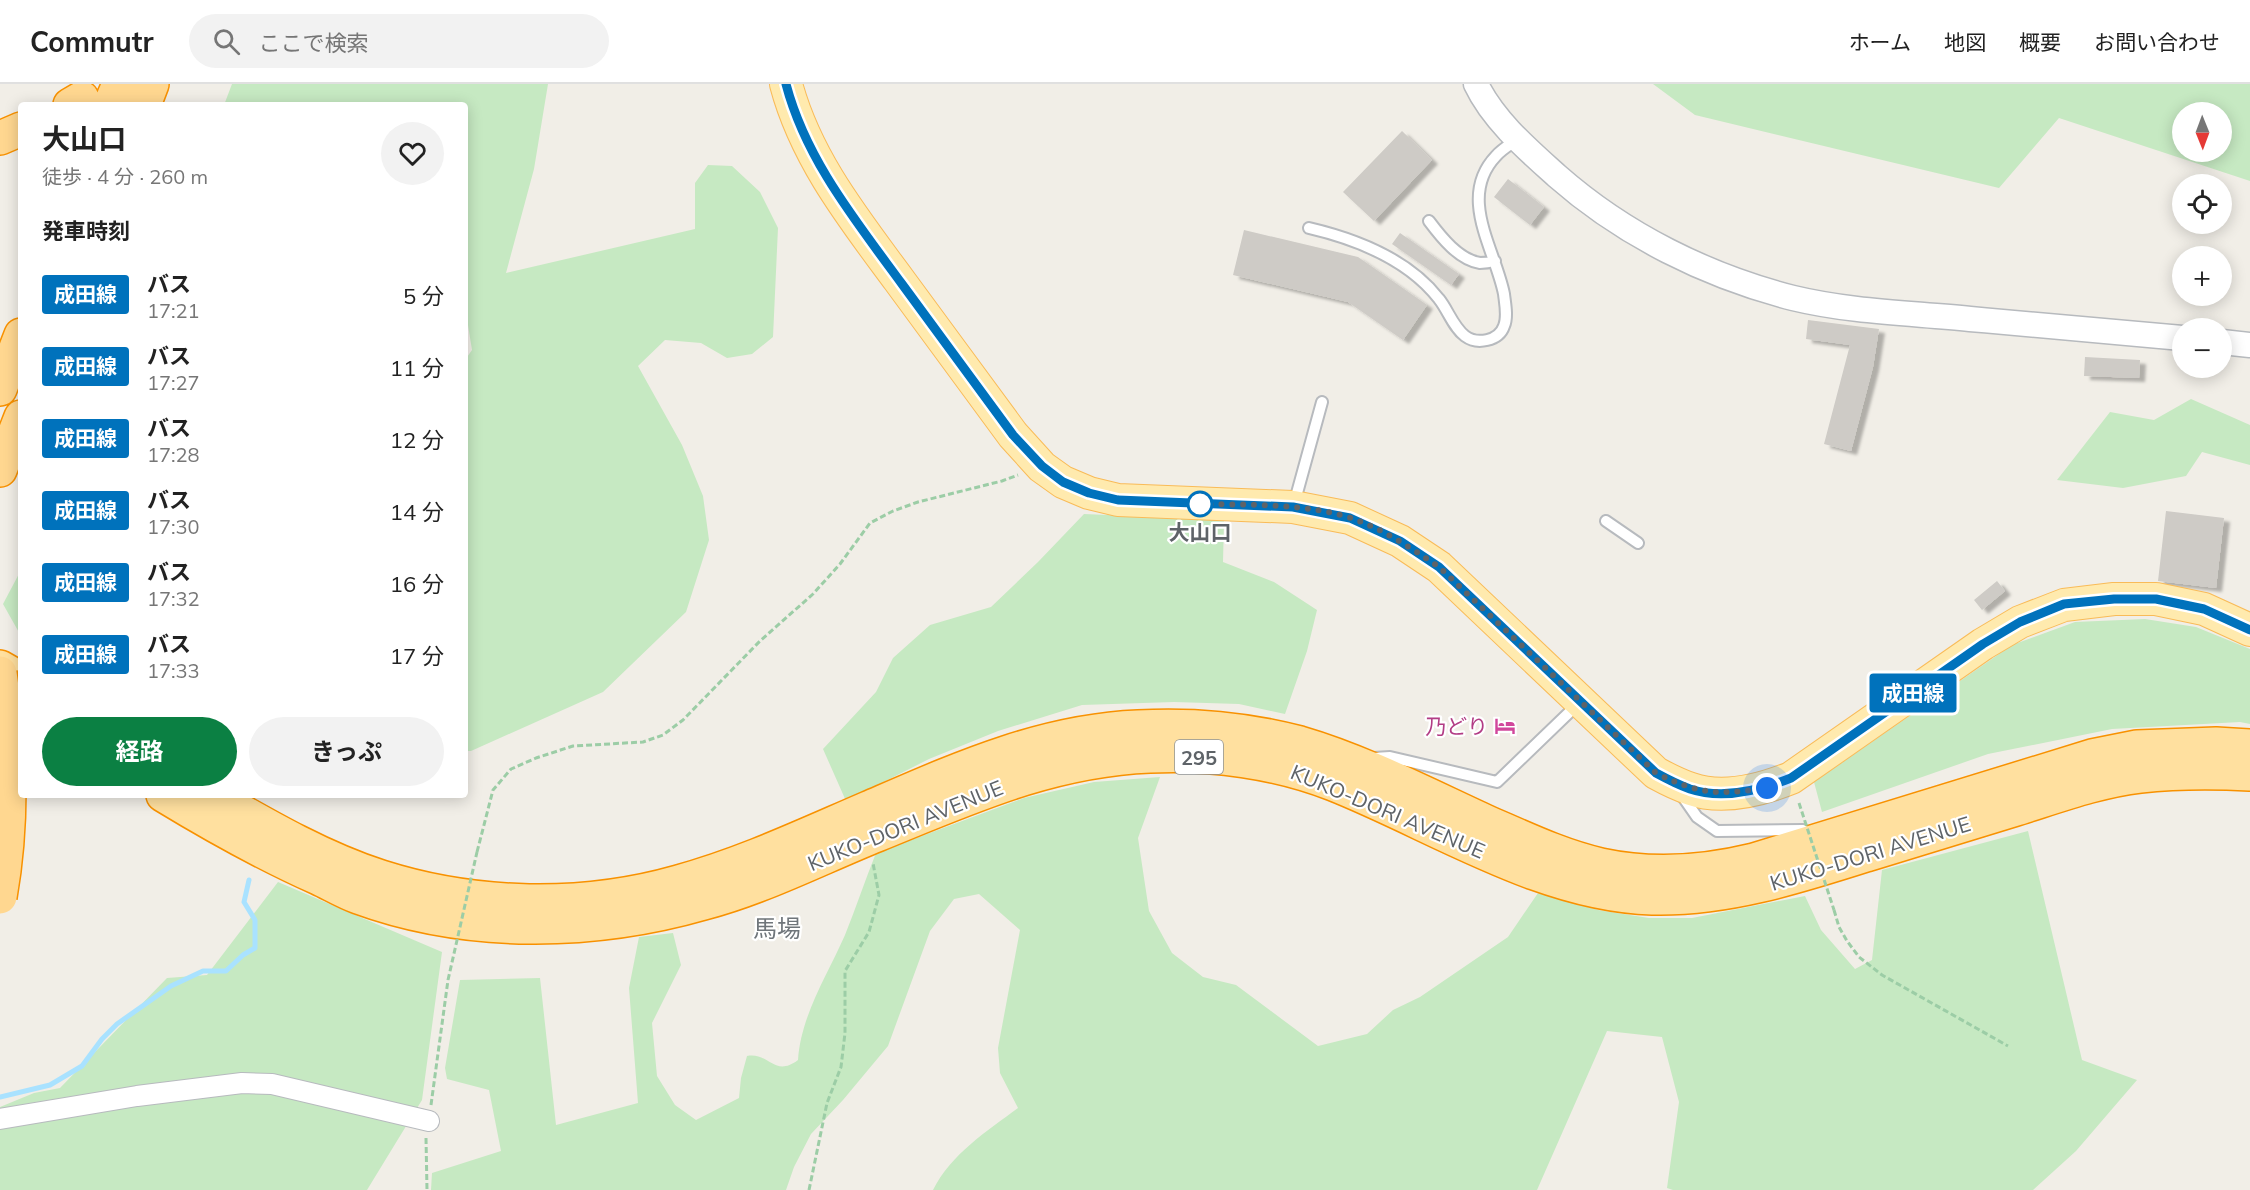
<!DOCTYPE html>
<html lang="ja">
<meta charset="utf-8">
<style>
:root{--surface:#fff;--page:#f2f2f2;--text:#222;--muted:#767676;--line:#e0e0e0;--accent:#0b8043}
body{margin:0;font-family:Mulish,"Noto Sans JP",sans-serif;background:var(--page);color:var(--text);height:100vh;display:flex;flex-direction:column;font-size:22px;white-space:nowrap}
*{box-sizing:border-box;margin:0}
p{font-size:20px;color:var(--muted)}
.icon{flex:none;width:33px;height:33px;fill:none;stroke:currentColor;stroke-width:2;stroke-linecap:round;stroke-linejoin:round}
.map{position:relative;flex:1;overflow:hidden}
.panel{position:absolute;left:18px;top:18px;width:450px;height:696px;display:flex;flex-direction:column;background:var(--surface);border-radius:6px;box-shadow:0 3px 15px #0003}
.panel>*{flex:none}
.badge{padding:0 12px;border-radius:4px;font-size:21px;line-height:39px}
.needle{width:39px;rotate:179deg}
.buttons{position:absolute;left:2172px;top:18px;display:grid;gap:12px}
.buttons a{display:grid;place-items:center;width:60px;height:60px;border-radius:50%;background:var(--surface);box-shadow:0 3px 15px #0003;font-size:30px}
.you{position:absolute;width:30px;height:30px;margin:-15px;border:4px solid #fff;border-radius:50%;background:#1a73e8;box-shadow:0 0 0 9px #1a73e833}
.map>.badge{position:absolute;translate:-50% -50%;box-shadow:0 0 0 3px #fff}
h2{padding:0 24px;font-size:22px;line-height:54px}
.round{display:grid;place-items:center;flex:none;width:63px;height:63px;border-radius:32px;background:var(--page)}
.overview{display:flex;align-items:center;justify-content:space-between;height:102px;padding:0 24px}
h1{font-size:28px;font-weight:700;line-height:45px}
.button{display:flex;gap:12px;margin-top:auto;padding:12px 24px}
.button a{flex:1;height:69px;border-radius:36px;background:var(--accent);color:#fff;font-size:24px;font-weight:700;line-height:69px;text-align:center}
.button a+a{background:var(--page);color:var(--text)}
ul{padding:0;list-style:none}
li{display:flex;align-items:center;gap:18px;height:72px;padding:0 24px}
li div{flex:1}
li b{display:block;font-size:22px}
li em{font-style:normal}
li .badge{min-width:66px;font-weight:700;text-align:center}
header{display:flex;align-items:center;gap:36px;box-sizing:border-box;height:84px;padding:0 30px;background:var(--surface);border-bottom:2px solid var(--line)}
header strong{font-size:28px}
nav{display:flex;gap:33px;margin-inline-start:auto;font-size:21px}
.search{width:420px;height:54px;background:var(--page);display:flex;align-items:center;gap:15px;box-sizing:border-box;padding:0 21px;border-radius:33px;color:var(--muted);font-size:22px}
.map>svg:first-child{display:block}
.green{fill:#c6e9c2;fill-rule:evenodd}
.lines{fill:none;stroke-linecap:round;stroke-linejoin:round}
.stream{stroke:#a9e2ff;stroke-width:5}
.building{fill:#cecbc6;filter:url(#shadow)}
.service-casing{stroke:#b7babe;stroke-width:14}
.minor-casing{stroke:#b7babe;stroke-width:22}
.tertiary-casing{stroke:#b7babe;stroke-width:27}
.primary-casing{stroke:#f9bb58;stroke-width:34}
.trunk-casing{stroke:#f89100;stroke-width:36}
.motorway-casing{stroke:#f89100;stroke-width:36}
.path{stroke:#9ccda6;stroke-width:3;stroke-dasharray:6 3;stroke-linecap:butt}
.service{stroke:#fff;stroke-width:10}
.minor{stroke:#fff;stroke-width:20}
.tertiary{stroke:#fff;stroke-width:24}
.primary{stroke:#ffeaae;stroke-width:32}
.trunk{stroke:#ffe09f;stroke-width:33}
.motorway{stroke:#ffd790;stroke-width:33}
.motorway-bridge-casing{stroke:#f89100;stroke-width:36;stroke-linecap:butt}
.path-bridge{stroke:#9ccda6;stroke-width:3;stroke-dasharray:6 3;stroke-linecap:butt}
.motorway-bridge{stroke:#ffd790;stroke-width:33}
.line-casing{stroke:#fff;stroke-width:14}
.line{stroke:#0072bc;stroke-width:9}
.walk{stroke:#5e6368;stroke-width:6;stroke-dasharray:0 10.8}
.stop-dot{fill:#fff;stroke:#0072bc;stroke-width:3}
.labels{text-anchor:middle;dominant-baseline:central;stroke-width:4.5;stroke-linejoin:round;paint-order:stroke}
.shield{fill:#fff;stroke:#8e9295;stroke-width:1.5}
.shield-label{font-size:20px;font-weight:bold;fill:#5e6368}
.stop-label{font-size:21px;font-weight:bold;fill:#5e6368;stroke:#fff}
.hotel-label{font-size:21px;fill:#b23c85;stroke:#fff;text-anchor:end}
.street-label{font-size:21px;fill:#5e6368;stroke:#fff}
.quarter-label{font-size:24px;fill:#6f757a;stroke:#fff}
</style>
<header>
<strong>Commutr</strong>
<div class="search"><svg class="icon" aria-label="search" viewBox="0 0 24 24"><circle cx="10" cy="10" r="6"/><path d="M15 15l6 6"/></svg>ここで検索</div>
<nav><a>ホーム</a><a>地図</a><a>概要</a><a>お問い合わせ</a></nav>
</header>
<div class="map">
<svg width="2250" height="1106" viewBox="0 0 2250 1106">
<defs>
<filter id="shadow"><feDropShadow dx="6" dy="4" stdDeviation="1.5" flood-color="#0004"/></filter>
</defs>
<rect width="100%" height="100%" fill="#f1eee7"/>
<path class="green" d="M232,0H548L534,85L506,189L695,145V99L708,81L732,82L760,108L778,144L773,253L752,270L727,274L701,259L665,256L638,282L682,361L703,412L709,456L686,528L603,608L471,667H465V276L472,266L467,235L465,234V21H224Z
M1653,0H2250V97L2059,34L1999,104L1695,31ZM2222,28V68H2182V28Z
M2191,315L2250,341V381L2202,368L2186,392L2123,404L2057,396L2110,328L2154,336Z
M1084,430L1224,436L1223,478L1274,498L1317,526L1307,567L1285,630L1239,620L1174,618L1082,621L998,647L929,675L846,717L823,665L876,608L893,574L930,541L991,523L1038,478Z
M21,486V552L3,520Z
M2145,535L2196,543L2250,565V640L2240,638L2112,645L1988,670L1822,728L1814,698L2012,561L2075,538Z
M1160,693L1138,754L1149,827L1172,869L1203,893L1236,901L1318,962L1367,950L1393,926L1420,913L1508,853L1538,809L1598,826L1649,834H1692L1805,812L1821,846L1855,885L1872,876L1882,786L2028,747L2082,976L2137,996L2076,1067L2033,1106H1673L1667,1104L1679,1018L1662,953L1607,947L1537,1106H933C951,1070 987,1047 1018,1024L1000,989L998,964L1020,846L979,810L954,815L930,847L888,962L843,1016L811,1050L794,1083L786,1106H431L432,1089L501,1067L489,1006L447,995L445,984L460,896L540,894L556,1041L638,1019L629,904L639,853L673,849L681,881L652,939L657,992L675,1021L696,1036L739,1014L741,994L747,972C770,968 774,994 798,976C801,931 827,892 845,851C856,824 865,796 876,769L1024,714L1094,698Z
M278,798L442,868L422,1016L367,1106H0V1023L34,1009L60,1004L167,894L207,891Z"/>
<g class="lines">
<path class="stream" d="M0,1013L50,1001L82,982L102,955L117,940L171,902L203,887H226L243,871L255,864V836L244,818L249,796"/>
</g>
<path class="building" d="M1402,47L1432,76L1374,137L1343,108Z
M1508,95L1544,123L1530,141L1494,113Z
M1244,146L1358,173L1427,221L1403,256L1348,218L1233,191Z
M1400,149L1459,190L1451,201L1392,160Z
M1808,236L1879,245L1873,283L1851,367L1824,360L1850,261L1806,255Z
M2085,273L2140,276L2139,294L2084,292Z
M2166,427L2224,434L2216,504L2158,497Z
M1997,497L2005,507L1982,526L1974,516Z"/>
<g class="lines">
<g class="service-casing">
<path id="service" d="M1429,137C1441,153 1459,176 1480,179C1485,179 1491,178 1495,177
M1309,144C1356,155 1408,175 1439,215C1448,226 1453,243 1465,252C1477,261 1499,257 1504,242C1508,233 1505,219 1504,210C1495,165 1457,113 1496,72C1502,65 1511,60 1518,55
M1294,420L1322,318
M1606,437L1638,459
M1374,674L1390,673L1497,698L1579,619
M1681,710L1697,733L1717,747L1803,746L1806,753"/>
</g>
<g class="minor-casing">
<path id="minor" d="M0,1035L137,1012L242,999L272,1000L429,1037"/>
</g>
<g class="tertiary-casing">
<path id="tertiary" d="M1476,0C1493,36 1528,66 1557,92C1624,151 1707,192 1793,214C1851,228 1911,229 1970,235C2041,241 2112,248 2182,254
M2222,258L2250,261"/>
</g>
<g class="primary-casing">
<path id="primary" d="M786,0C806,75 854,135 899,196C937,248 975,299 1013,351L1042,383L1063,398L1089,409L1118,416L1293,423L1350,434L1400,457L1439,483L1656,689C1667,695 1679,701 1691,705C1723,716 1761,706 1791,694L1983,560L2020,538L2064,521L2114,515H2156L2204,525L2250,546"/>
</g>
<g class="trunk-casing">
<path id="trunk" d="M0,583L21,595
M163,711C214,742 264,770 318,794C331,800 344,808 358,813C467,853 593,851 704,819C764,803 820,774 877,751C968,714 1050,676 1150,672C1211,669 1277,678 1333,700C1434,740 1541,811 1652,814C1725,816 1797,793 1866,771C1915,756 1964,741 2013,726C2055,713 2097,697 2140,692C2177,688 2214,688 2250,690
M213,711C267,742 322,774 381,793C475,823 583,825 678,798C744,780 805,751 868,724C956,686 1041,647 1138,643C1193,640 1247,645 1300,659C1362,677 1428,711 1487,738C1524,754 1561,772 1601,781C1652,792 1705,788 1754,776L2092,672L2137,663L2216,660L2250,662"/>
</g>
<g class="motorway-casing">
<path id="motorway" d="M70,21L82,14
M110,21L119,0
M144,21L152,0
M0,54L21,45
M0,305L21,251
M0,386L21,333"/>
</g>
<path class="path" d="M477,768L493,706L511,685L536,674L573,662L643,658L663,651L683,636L760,557L813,510L840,480L870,439L893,427L918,418L1002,397L1018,391
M1834,826L1839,843L1847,857L1859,873L1882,891L2008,962
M431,1021L448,896
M426,1054L427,1106
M809,1106L827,1019L841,983L845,949V887L869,848L879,811L873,779"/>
<use href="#service" class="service"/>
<use href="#minor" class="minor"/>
<use href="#tertiary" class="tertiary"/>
<use href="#primary" class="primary"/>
<use href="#trunk" class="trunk"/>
<use href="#motorway" class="motorway"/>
<g class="motorway-bridge-casing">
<path id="motorway-bridge" d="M0,589C11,663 13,739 0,813"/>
</g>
<path class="path-bridge" d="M1799,719L1834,826
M448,896L477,768"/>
<use href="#motorway-bridge" class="motorway-bridge"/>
</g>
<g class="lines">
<g class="line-casing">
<path id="line" d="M786,0C806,76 856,137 902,200C939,250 976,301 1013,351L1042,382L1063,398L1089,409L1118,416L1293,423L1350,434L1400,457L1439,483L1656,689C1667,695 1679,701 1690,705C1723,716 1761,706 1791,694L1983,560L2020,538L2064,520L2114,515H2156L2204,525L2250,546"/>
</g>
<use href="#line" class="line"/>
<path class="walk" d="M1200,420C1249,421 1303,419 1351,434C1383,445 1411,464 1439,483L1656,689C1700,711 1719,711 1767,704"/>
</g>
<defs>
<g id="hotel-bare" transform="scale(1.62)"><path d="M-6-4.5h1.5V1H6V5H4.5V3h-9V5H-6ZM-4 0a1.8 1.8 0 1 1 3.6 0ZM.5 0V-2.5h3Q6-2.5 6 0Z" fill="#d1479c" stroke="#fff" stroke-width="2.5" paint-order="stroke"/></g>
</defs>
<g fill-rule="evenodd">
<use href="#hotel-bare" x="1505" y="642"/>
</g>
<circle class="stop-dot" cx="1200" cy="420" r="12"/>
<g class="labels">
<rect class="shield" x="1175" y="656" width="48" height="34" rx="4.5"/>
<g class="shield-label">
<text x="1199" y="673">295</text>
</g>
<g class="stop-label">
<text x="1200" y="448">大山口</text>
</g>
<g class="hotel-label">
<text x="1488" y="642">乃どり</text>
</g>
<g class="street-label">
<text transform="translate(1388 727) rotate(23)">KUKO-DORI AVENUE</text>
<text transform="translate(905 741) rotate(-22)">KUKO-DORI AVENUE</text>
<text transform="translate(1870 769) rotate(-17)">KUKO-DORI AVENUE</text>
</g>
<g class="quarter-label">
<text x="777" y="844">馬場</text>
</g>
</g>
</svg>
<div class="buttons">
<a><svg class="needle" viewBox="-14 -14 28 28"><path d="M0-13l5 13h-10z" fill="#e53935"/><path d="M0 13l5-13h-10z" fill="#767676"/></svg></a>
<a><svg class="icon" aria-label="locate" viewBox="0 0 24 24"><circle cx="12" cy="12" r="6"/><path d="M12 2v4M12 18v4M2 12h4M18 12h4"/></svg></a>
<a>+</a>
<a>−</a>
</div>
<div class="you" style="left:1767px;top:704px"></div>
<b class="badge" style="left:1913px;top:609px;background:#0072bc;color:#fff">成田線</b>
<section class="panel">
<div class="overview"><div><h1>大山口</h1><p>徒歩 · 4 分 · 260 m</p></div><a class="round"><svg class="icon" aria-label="heart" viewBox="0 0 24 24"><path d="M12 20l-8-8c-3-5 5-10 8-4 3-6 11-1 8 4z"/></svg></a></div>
<h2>発車時刻</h2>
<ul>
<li><span class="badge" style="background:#0072bc;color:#fff">成田線</span><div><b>バス</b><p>17:21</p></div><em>5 分</em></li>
<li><span class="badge" style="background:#0072bc;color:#fff">成田線</span><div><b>バス</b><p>17:27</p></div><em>11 分</em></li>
<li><span class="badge" style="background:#0072bc;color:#fff">成田線</span><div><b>バス</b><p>17:28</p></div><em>12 分</em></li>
<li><span class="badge" style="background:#0072bc;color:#fff">成田線</span><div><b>バス</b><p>17:30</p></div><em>14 分</em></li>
<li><span class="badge" style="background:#0072bc;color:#fff">成田線</span><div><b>バス</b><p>17:32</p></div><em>16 分</em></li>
<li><span class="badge" style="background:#0072bc;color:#fff">成田線</span><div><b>バス</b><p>17:33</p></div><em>17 分</em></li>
</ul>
<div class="button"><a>経路</a><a>きっぷ</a></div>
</section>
</div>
